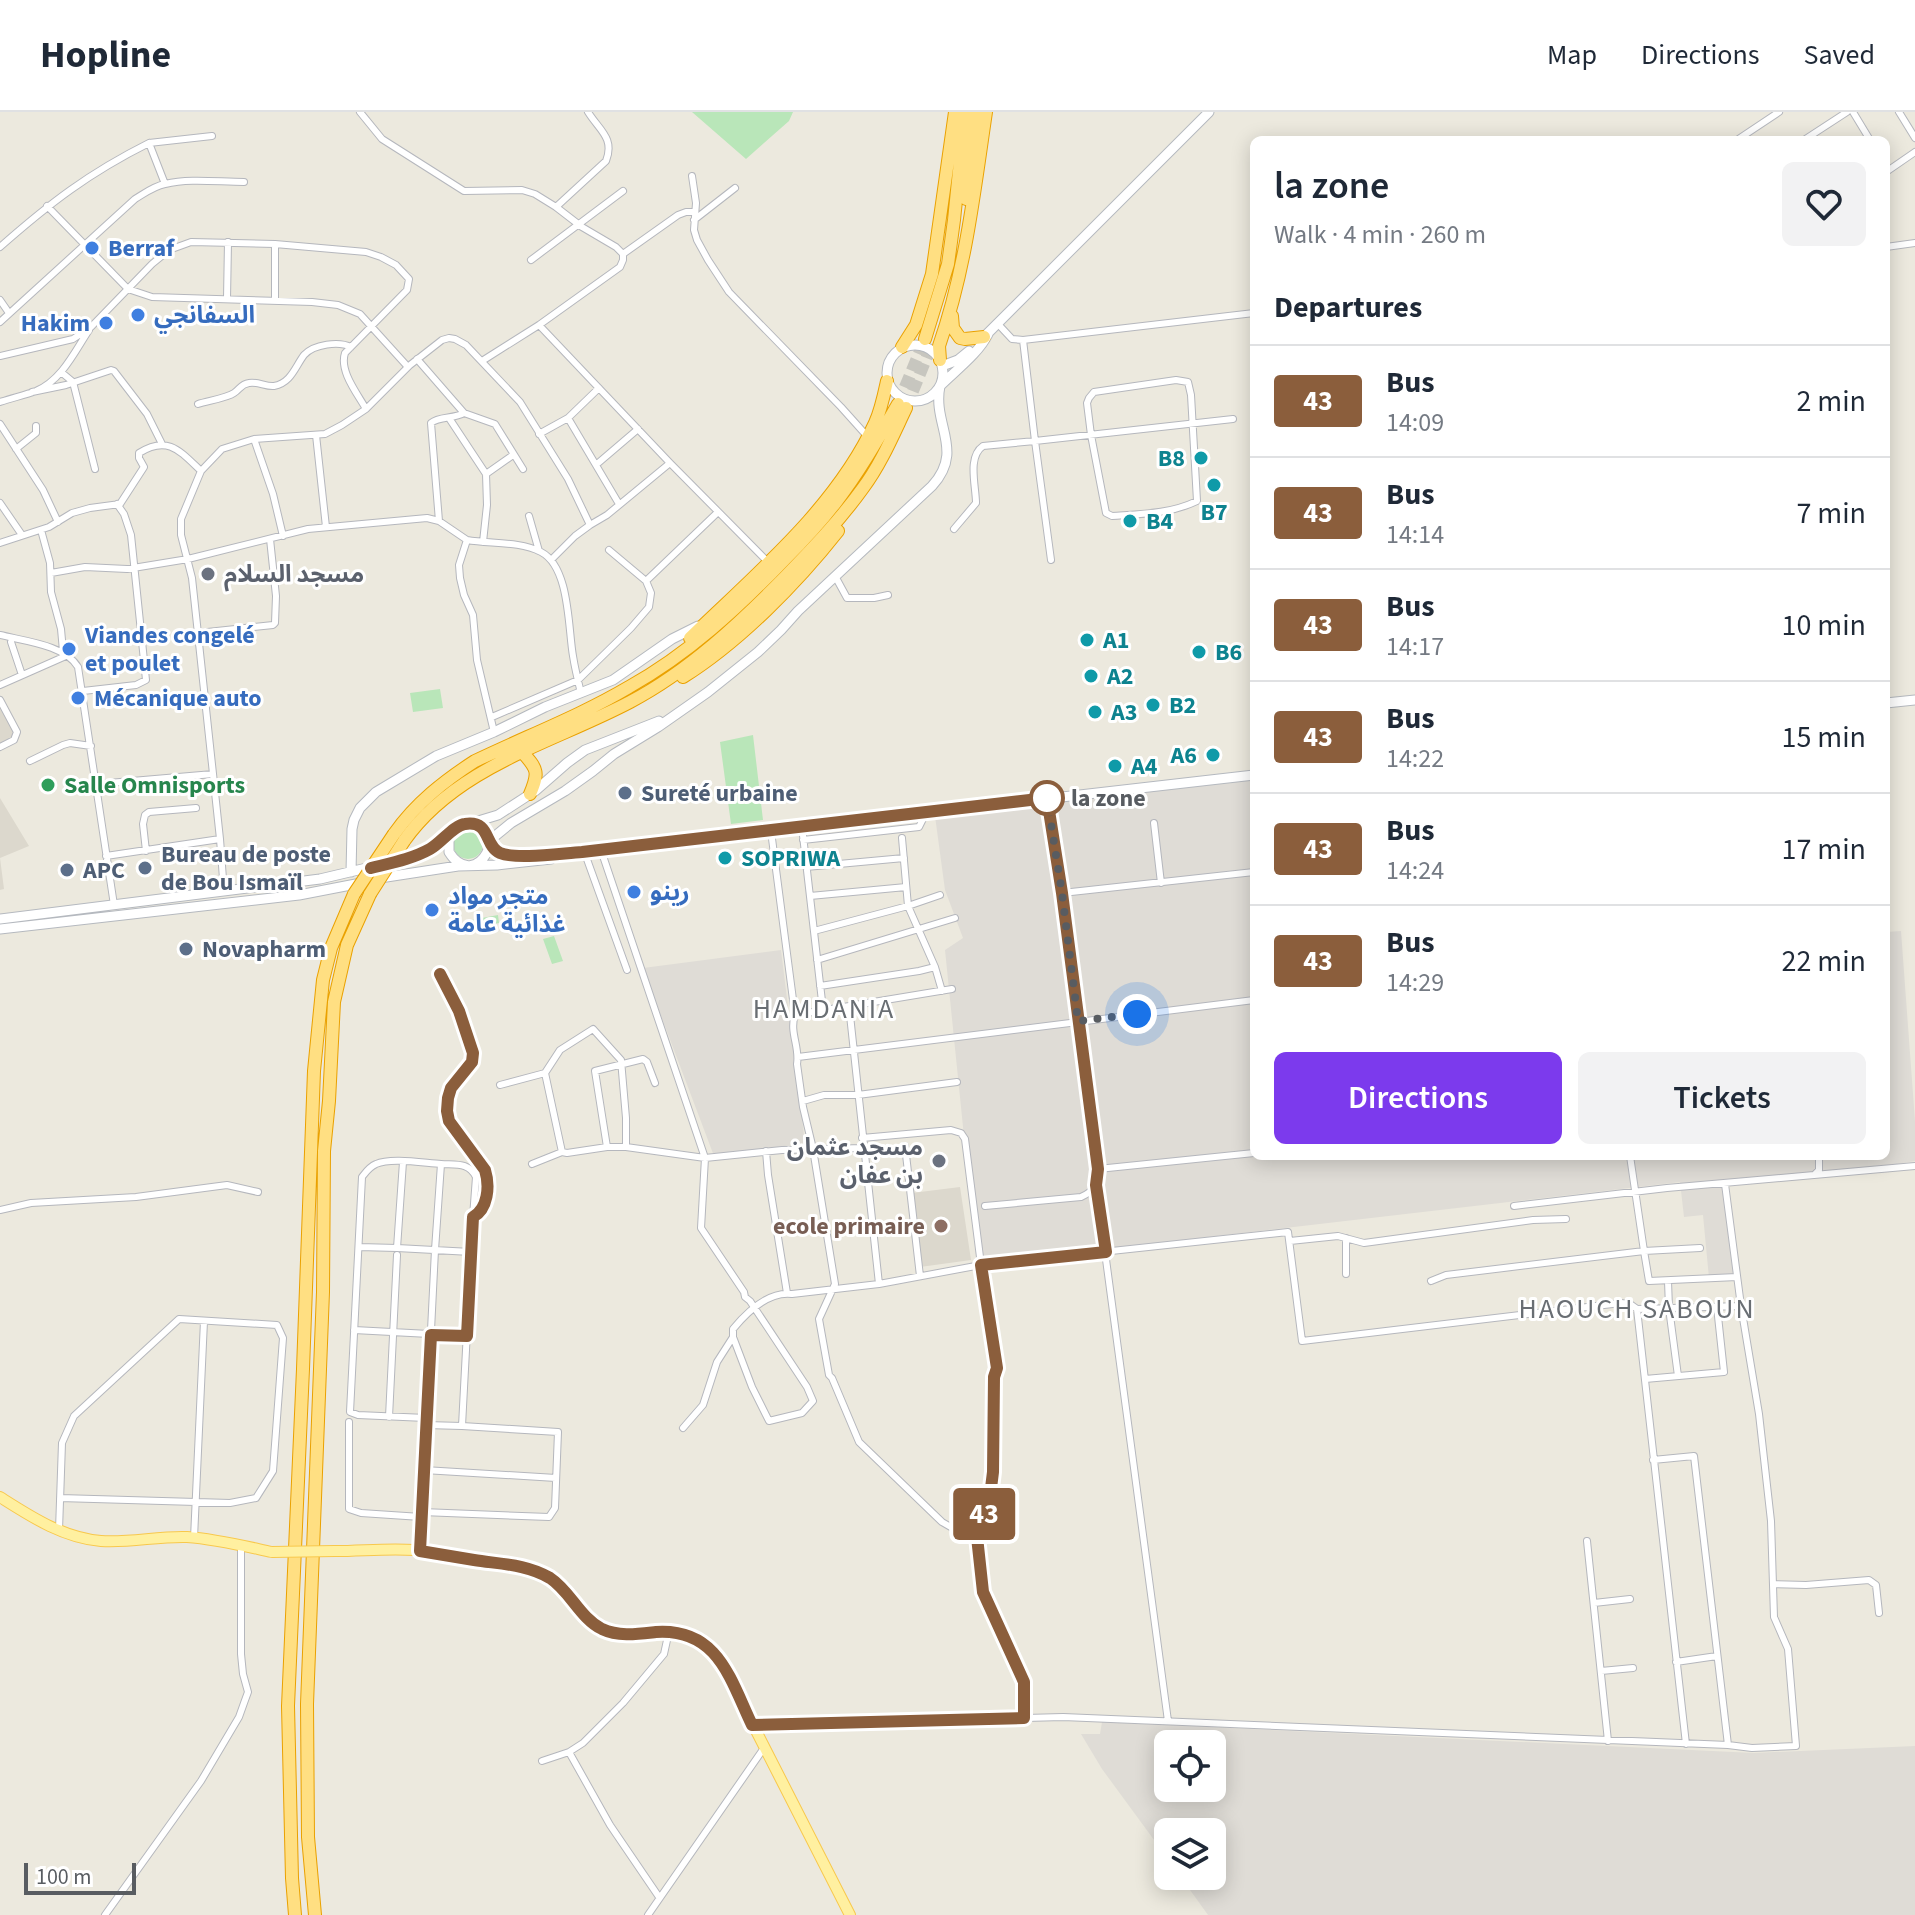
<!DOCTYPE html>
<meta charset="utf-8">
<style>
:root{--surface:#fff;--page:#f2f2f3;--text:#1f2937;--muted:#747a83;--line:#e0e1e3;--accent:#7c3aed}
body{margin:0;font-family:"Source Sans 3","Noto Sans Arabic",sans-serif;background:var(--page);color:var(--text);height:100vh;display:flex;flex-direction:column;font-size:30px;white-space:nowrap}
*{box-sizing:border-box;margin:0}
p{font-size:26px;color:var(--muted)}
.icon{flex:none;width:44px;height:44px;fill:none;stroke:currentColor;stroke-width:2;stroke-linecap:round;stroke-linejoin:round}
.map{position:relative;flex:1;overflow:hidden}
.drawer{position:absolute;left:1250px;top:24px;width:640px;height:1024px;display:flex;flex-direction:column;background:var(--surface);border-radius:12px;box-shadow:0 4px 20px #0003}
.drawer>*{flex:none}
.badge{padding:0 16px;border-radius:6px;font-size:28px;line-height:52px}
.fabs{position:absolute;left:1154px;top:1618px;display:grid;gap:16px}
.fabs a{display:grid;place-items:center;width:72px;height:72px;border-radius:12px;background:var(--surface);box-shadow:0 4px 20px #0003;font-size:40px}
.scale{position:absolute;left:24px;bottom:20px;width:112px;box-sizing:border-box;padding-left:8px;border:4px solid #585c61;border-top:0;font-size:22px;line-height:28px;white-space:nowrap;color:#585c61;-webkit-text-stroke:6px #fff;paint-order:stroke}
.you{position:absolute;width:40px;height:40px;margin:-20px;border:6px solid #fff;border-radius:50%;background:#1a73e8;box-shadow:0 0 0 12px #1a73e833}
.map>.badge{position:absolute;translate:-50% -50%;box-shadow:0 0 0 4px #fff}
h2{padding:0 24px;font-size:30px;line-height:72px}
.round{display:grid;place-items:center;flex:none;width:84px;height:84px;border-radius:12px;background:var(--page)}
.headline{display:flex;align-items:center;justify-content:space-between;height:136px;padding:0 24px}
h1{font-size:38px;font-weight:600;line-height:60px}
.button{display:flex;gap:16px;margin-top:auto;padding:16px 24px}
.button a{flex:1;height:92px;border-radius:12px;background:var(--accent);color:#fff;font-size:32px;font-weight:600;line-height:92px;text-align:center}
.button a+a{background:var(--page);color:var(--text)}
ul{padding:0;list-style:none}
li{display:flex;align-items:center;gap:24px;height:112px;padding:0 24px;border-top:2px solid var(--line)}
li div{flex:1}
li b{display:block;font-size:30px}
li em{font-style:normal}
li .badge{min-width:88px;font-weight:700;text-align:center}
header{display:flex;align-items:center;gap:48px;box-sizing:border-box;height:112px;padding:0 40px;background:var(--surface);border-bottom:2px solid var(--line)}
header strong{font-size:38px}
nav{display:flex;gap:44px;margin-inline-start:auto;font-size:28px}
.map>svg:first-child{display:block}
.industrial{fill:#dfdcd6;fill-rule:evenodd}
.education{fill:#dcd8cd}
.green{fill:#b9e6b9}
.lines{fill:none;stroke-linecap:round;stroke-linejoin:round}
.motorway-tunnel{stroke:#c7c6bf;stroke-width:12;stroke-dasharray:12 6;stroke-linecap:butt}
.minor-casing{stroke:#b5b7bd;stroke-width:8}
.secondary-casing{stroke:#b5b9bf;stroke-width:11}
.primary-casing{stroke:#f8c84c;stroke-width:12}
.motorway-casing{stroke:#eaa100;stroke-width:14}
.minor{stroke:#fff;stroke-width:6}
.secondary{stroke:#fff;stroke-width:9}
.primary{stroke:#fff0a0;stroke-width:10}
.motorway{stroke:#ffdf82;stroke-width:12}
.primary-bridge-casing{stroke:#f8c84c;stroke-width:12;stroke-linecap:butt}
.motorway-bridge-casing{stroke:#eaa100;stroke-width:14;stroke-linecap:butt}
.primary-bridge{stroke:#fff0a0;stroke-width:10}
.motorway-bridge{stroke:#ffdf82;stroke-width:12}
.line-casing{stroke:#fff;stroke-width:18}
.line{stroke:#8b5e3c;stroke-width:12}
.walk{stroke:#585c61;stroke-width:8;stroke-dasharray:0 14.4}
.shop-dot{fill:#3f7fe0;stroke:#fff;stroke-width:3}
.culture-dot{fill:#0f9aa8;stroke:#fff;stroke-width:3}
.worship-dot{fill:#6b7280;stroke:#fff;stroke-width:3}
.leisure-dot{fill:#2e9e5b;stroke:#fff;stroke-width:3}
.service-dot{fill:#5c6f8a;stroke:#fff;stroke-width:3}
.stop-dot{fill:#fff;stroke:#8b5e3c;stroke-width:4}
.education-dot{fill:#8d6e63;stroke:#fff;stroke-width:3}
.labels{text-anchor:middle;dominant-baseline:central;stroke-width:6;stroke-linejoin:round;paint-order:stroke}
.shop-label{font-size:24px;font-weight:bold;fill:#366cbe;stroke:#fff;text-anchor:start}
.culture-label{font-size:24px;font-weight:bold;fill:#0d838f;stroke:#fff;text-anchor:start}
.worship-label{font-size:24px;font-weight:bold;fill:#5b616d;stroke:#fff;text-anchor:start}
.leisure-label{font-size:24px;font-weight:bold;fill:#27864d;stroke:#fff;text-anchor:start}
.service-label{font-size:24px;font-weight:bold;fill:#4e5e75;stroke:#fff;text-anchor:start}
.stop-label{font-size:24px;font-weight:bold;fill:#585c61;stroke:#fff;text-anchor:start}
.education-label{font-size:24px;font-weight:bold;fill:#785e54;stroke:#fff;text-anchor:end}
.quarter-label{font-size:28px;letter-spacing:2px;fill:#696e73;stroke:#fff}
</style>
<header>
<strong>Hopline</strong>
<nav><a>Map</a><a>Directions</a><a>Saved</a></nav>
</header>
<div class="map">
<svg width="1915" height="1803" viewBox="0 0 1915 1803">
<rect width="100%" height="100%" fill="#ece9de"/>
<path class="industrial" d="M1254,667V1044H1886V820L1901,819L1915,1009V1049L1819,1065L1724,1068L1734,1165L1709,1166L1703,1103L1684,1105L1680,1070L977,1152L945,838L963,826L945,778L935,704Z
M781,838L805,1031L714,1044L643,856Z
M1102,1610L1754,1641L1915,1634V1803H1208L1180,1764H1212V1720H1168V1747L1102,1657L1081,1622H1100ZM1212,1632V1676H1168V1632Z"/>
<path class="education" d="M0,593L14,618L12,625L0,632Z
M0,686L29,734L0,746L4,777L0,778Z
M960,1075L971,1148L920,1155L912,1081Z"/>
<path class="green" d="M692,0H793L789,9L746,47Z
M440,577L443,596L413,600L410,581Z
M753,623L763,708L731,712L720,630Z
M453 732a15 15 0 1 1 30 0a15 15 0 1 1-30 0Z
M498,803L499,811L467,817L466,809Z
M554,824L563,849L552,852L543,827Z"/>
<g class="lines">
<path class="motorway-tunnel" d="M898,292L925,227
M906,296L933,230"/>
<g class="minor-casing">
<path id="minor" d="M360,0L382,27L464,79L522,78L535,82L556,95
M1853,0L1870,28
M1899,0L1915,26
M1737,28L1779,0
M1804,28L1847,0
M1886,60L1915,40
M692,64L696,91L694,118L697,128L708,148L729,180L841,295L867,324
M165,72L149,31L212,24
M47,94L128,177L152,185L312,190L338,193L360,202L408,255
M694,108L735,76
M0,135C50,91 89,61 149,31
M1886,135L1915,131
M623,142L678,103L686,100H695
M531,148L623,79
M227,187L228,130
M0,188L9,201
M275,189V132
M0,210L135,87C145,81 154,74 165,72C190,66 218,70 244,70
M998,212L1012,227L1023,228L1254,201
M539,213L670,351L769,451
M1023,228L1035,329L1233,307
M0,244L73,227L91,215L152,152L169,138L191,130L275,132L366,140L381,145L396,153L409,167L407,178L345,241C339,259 357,281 366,297L342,313L325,322L254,327L222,337L201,359L181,407V423L192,466L220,727L224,780
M417,247L464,301L495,312L523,357
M482,249L539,213L620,155L623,148V142L616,135L582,115L556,95L606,49C615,26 599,18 588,0
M61,260L73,270L95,357
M1176,268L1188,270L1191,283L1197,389C1170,402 1141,402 1112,404L1106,401L1091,323L1087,291L1089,286L1094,280Z
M32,280L66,273L111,258L114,259L147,302L162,332
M0,290C12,286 25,283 36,279C62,268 75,239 89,218
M198,292C207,289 227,286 234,281C240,277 241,272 249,271C257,269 266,275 274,274C291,271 295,255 304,243C314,232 339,229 351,235
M366,297L410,253L442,228L449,226L455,227L466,233L520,290L568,367L590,413L607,403L670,351
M449,306L486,362L487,393L483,430
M568,306L619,392
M0,312L43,378L58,410
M539,322L568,306L599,276
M316,323L326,415
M254,327L273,382L283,424
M16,337L36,321V314
M597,352L638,317
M486,362L513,343
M0,391L22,423
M529,404L539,439
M439,409L431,311C439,304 454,307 464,301
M954,417L976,391C976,374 967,345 983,334L1035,329L1051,448
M41,418L50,451L51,480L61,517L63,539
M467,428C491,432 519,429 541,440C570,455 568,516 573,544C575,557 578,569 581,581
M0,431L49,415L72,401L90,396L120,392L144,355L139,346V341C168,323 180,339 201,359
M551,448L575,424L590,413
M51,461L85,455L127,457L188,447L308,417L427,406L439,409L467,428L459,453L460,466L464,483L473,503L477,548L494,620
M835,464L847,486H874L888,483
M646,469L718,400
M198,521L273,513L275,511L276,484L270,427
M0,523C24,529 65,533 78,555L114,793
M11,530L22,563
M0,573L68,543
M83,579L136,573L146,568L131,423L124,402L117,392
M0,588L17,620L14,628L0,635
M492,605L578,568L631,516L649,495L651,481L646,469L609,438
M30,649L63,633L70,631L91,634
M97,672L213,662
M1154,711L1161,771
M802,715L823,898
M771,719L795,903C789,920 800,935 797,952L803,995L813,1037L835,1172L819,1207L829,1263L832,1266L859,1330L942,1410L968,1425H977
M902,726L908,794L935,855L942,879
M803,728L919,715L926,701
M601,738L705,1046L782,1038L864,1036
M146,739L143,712L145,703L149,700L196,696
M584,739L627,858
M106,744L220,727
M806,755L904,746
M1062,781L1254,760
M810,784L906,775
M814,819L908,794L940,783
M817,848L955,806
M820,874L919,859L935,855
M849,894L879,1172
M795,903L952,877
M798,945L1254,888
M545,961L562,1040
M500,973L545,961L560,938L593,917L621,948L626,1006V1035
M803,989L824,983H858L957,970
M905,1034L920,1164
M607,1035L595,959L643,947L647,950L655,971
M766,1039L768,1063L787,1181
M403,1050L397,1136L471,1140
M532,1052L562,1040L567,1041L607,1035H626L705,1046L701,1116L744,1180L745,1185L750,1189L807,1275L813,1289L802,1301L769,1309L752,1275L733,1225L717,1250L703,1293L683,1316
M1098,1057L1254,1041
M1814,1063L1915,1054
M1096,1073L1168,1609
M985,1094L1081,1085C1095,1079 1097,1072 1098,1057L1062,781L1047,686
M1514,1094L1667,1076L1814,1063L1819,1058V1044
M0,1098L31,1091L136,1085L227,1073L258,1080
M1346,1126V1162
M1290,1129L1338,1124L1364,1131L1533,1108L1566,1107
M359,1135L397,1136
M1700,1136L1644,1139L1649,1169L1737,1165
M1431,1169L1446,1163L1644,1139L1630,1044
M1668,1169L1669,1196L1678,1264
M1637,1197L1686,1632
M354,1218L467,1224
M733,1225V1217C747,1200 768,1179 792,1182L879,1172L981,1153L965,1027L961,1021L951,1018L862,1026
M1645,1267L1724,1260L1717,1195
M389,1305L397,1143
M426,1306L358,1303L350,1300L362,1065C366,1060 369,1055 376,1052C391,1045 424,1051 441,1052
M349,1310V1397L361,1401L421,1405
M426,1313L462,1314L473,1105C488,1097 490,1074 485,1058L449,1009L447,999L448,986L451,976L472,950L473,941L459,899L440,862
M1653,1348L1694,1344L1728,1633
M424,1358L556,1366
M422,1400L549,1405L555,1396L558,1320L462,1314
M59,1418L62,1331L74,1304L179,1207L277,1213L283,1226L273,1359L256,1386L230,1391L60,1386
M194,1426L204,1209
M1587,1429L1608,1629
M420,1439L435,1138L441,1052C456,1053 469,1050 476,1065L473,1105
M1773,1472L1806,1473L1869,1468L1876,1473L1879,1501
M1594,1491L1630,1487
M1676,1550L1717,1544
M1601,1559L1633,1556
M1024,1606V1570L983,1480L977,1425L990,1384L993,1360L994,1265L997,1256L981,1153L1288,1120L1302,1229L1621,1191L1630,1192L1637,1197L1741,1194
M753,1613L1063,1605L1728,1633L1752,1636L1796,1634L1788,1537L1774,1505L1771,1409L1759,1302L1741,1194L1725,1072
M569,1640L610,1713L659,1785
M542,1649L569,1640L583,1631L623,1591L664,1542L669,1519
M105,1803L201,1669L239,1605L244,1591L248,1580L243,1562L241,1542V1434
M648,1803L764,1636"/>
</g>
<g class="secondary-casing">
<path id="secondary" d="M985,224L1209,0
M887 261a28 28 0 1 1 56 0a28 28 0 1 1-56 0Z
M942,254L958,248L969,239
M1886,591L1915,588
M465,712C516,711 476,783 449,740V724L455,716L498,703L535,679L567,651L585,638L659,609
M489,729L511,711L565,679L593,659L614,642L658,615L708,580L758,540L781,518L798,499L932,374C965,338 932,313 940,274C955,259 979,241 988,222
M490,732L495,738L508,743L582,740L1254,663
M351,760L352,717L354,708L360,696L376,680L436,644L494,620L545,595L613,568L672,527L698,514
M380,766L458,754L497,753L551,747
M0,807L320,767L413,745L437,733L452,720
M0,817L299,783L361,771"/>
</g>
<g class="primary-casing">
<path id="primary" d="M0,1385C30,1404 63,1426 101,1429C130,1431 158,1424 187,1425C216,1427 244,1434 272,1440
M335,1439C362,1439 388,1436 415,1438C435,1440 455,1445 475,1448C500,1452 530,1452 552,1467C571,1481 581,1508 604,1518C616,1523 628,1522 640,1522C680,1519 694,1518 721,1550L850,1803"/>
</g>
<g class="motorway-casing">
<path id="motorway" d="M966,87L976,0
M952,204L953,216L960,226L965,227L984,225
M925,227L948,152L954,108L965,0
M902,235L916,213L932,162L955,0
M940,248L939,234C966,156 974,81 986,0
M690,526C756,462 836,396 875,311C881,298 884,283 887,269
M683,565C739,530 797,471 838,419
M522,640C538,657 539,661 530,682
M394,722C416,691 444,669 475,649C527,624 580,604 629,575C688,542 737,497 784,448C802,430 820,411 836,390C860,359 879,325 898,292
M404,729C457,654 552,631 630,590C689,559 740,511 786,464C813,436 840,408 863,376C881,352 893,323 906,296
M295,1803L292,1766L288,1594L303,1257L314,959L323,868L331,836L354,782
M315,1803L308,1725L307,1592L323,1180L324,1039L329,989L334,890L347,833L370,782"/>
</g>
<use href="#minor" class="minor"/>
<use href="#secondary" class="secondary"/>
<use href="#primary" class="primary"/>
<use href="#motorway" class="motorway"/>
<g class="primary-bridge-casing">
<path id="primary-bridge" d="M272,1440L335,1439"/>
</g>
<g class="motorway-bridge-casing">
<path id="motorway-bridge" d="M354,782L394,722
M370,782L404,729"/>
</g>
<use href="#primary-bridge" class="primary-bridge"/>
<use href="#motorway-bridge" class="motorway-bridge"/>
</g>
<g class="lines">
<g class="line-casing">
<path id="line" d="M371,756C391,751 412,747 430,737C442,730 454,713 465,712C491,708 484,734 500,741C517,748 563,741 582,740L1047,686L1062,781L1098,1057L1096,1073L1106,1140L981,1153L997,1256L994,1265L993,1360L990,1384L977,1425L983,1480L1024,1570V1606L752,1613C730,1567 718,1516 656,1520C638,1522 619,1525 602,1517C580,1506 570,1479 550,1466C527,1452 499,1452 474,1448C456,1445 438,1442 420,1439L431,1223L467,1224L473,1105C488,1097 490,1074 485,1058L449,1009L447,999L448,986L451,976L472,950L473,941L459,899L440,862"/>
</g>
<use href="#line" class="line"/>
<path class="walk" d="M1047,686L1062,781L1078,909L1137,902"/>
</g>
<g class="shop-dot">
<circle cx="92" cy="136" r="8"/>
<circle cx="138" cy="203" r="8"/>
<circle cx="106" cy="211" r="8"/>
<circle cx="69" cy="537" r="8"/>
<circle cx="78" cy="586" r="8"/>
<circle cx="634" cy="780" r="8"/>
<circle cx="432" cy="798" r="8"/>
</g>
<g class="culture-dot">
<circle cx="1201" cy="346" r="8"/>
<circle cx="1214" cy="373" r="8"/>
<circle cx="1130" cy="409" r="8"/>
<circle cx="1087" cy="528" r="8"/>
<circle cx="1199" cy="540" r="8"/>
<circle cx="1091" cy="564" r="8"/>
<circle cx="1153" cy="593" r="8"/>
<circle cx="1095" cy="600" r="8"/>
<circle cx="1213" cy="643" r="8"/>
<circle cx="1115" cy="654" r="8"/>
<circle cx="725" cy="746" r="8"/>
</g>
<g class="worship-dot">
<circle cx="208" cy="462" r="8"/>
<circle cx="939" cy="1049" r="8"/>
</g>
<circle class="leisure-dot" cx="48" cy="673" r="8"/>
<g class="service-dot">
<circle cx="625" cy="681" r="8"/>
<circle cx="145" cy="756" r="8"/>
<circle cx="67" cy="758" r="8"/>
<circle cx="186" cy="837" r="8"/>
</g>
<circle class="stop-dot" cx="1047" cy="686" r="16"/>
<circle class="education-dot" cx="941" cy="1114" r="8"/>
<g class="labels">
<g class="shop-label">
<text x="108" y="136">Berraf</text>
<text x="154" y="203">السفانجي</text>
<text x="90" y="211" text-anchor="end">Hakim</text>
<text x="85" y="523">Viandes congelé<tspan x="85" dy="28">et poulet</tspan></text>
<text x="94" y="586">Mécanique auto</text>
<text x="650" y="780">رينو</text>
<text x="448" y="784">متجر مواد<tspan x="448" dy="28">غذائية عامة</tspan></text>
</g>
<g class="culture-label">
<text x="1185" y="346" text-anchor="end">B8</text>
<text x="1214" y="400" text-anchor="middle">B7</text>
<text x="1146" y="409">B4</text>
<text x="1103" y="528">A1</text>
<text x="1215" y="540">B6</text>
<text x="1107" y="564">A2</text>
<text x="1169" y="593">B2</text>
<text x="1111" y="600">A3</text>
<text x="1197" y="643" text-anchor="end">A6</text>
<text x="1131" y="654">A4</text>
<text x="741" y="746">SOPRIWA</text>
</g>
<g class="worship-label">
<text x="224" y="462">مسجد السلام</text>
<text x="923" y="1035" text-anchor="end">مسجد عثمان<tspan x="923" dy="28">بن عفان</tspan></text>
</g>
<g class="leisure-label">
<text x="64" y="673">Salle Omnisports</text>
</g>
<g class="service-label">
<text x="641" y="681">Sureté urbaine</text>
<text x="161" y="742">Bureau de poste<tspan x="161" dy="28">de Bou Ismaïl</tspan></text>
<text x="83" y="758">APC</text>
<text x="202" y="837">Novapharm</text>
</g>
<g class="stop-label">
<text x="1071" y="686">la zone</text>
</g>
<g class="education-label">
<text x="925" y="1114">ecole primaire</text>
</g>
<g class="quarter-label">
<text x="824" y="897">HAMDANIA</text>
<text x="1637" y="1197">HAOUCH SABOUN</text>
</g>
</g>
</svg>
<div class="fabs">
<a><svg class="icon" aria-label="locate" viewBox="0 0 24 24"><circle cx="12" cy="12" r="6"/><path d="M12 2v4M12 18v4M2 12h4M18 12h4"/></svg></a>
<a><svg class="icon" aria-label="layers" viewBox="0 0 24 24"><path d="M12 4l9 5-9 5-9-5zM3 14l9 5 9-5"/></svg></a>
</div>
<div class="scale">100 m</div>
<div class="you" style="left:1137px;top:902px"></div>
<b class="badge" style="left:984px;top:1402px;background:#8b5e3c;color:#fff">43</b>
<section class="drawer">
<div class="headline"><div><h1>la zone</h1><p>Walk · 4 min · 260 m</p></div><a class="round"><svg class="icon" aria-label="heart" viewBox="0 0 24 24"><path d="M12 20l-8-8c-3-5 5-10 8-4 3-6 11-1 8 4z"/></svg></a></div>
<h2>Departures</h2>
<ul>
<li><span class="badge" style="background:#8b5e3c;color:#fff">43</span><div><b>Bus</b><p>14:09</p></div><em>2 min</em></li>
<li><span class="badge" style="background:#8b5e3c;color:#fff">43</span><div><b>Bus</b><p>14:14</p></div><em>7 min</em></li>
<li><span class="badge" style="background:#8b5e3c;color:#fff">43</span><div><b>Bus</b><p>14:17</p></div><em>10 min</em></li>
<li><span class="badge" style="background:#8b5e3c;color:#fff">43</span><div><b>Bus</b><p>14:22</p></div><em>15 min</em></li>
<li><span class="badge" style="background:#8b5e3c;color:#fff">43</span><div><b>Bus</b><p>14:24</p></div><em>17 min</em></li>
<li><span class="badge" style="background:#8b5e3c;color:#fff">43</span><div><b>Bus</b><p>14:29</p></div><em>22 min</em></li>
</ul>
<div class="button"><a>Directions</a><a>Tickets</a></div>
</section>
</div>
